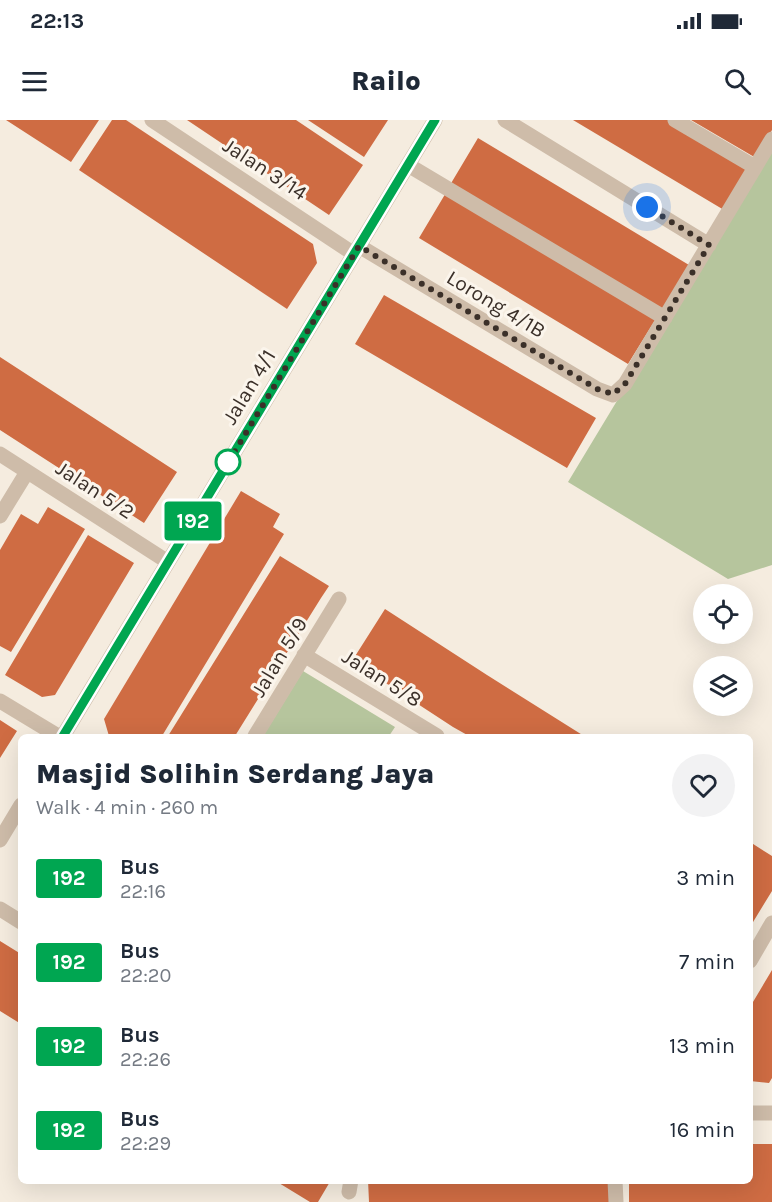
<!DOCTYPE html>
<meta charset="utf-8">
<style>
:root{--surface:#fff;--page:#f2f2f3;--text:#1f2937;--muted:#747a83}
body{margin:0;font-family:Karla,sans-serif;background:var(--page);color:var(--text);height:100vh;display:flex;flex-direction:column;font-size:22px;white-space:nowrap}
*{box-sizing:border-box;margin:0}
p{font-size:20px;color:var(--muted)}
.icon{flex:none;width:33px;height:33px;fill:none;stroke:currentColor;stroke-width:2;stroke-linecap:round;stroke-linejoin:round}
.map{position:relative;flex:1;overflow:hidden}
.drawer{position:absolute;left:18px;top:614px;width:735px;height:450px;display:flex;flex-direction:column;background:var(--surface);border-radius:9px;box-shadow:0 6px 24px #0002}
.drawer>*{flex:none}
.badge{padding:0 12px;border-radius:4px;font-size:21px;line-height:39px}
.controls{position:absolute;left:693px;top:464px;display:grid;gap:12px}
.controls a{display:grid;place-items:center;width:60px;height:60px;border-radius:50%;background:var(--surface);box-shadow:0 6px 24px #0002;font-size:30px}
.you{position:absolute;width:30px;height:30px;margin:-15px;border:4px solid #fff;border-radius:50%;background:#1a73e8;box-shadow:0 0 0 9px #1a73e833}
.map>.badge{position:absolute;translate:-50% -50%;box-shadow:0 0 0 3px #fff}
.round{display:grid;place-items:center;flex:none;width:63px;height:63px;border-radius:32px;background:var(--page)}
.overview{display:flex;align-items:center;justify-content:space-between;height:102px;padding:0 18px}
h1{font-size:28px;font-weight:800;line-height:45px}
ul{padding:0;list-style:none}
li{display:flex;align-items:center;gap:18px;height:84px;padding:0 18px}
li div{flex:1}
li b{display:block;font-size:22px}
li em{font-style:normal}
li .badge{min-width:66px;font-weight:700;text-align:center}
.status{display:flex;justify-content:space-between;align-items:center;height:42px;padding:0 30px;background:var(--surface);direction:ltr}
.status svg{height:16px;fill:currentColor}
header{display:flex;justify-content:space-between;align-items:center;height:78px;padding:0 18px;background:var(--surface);font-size:27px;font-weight:800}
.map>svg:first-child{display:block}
.green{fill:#b6c59d}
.building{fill:#cf6c43}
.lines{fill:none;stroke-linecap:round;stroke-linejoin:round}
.minor{stroke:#cebca9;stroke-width:15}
.line-casing{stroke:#fff;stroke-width:14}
.line{stroke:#00a651;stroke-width:9}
.walk{stroke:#3b3029;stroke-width:6;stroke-dasharray:0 10.8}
.stop-dot{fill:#fff;stroke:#00a651;stroke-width:3}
.labels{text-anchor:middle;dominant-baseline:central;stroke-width:6;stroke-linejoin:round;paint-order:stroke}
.street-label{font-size:21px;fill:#3b3029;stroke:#fbf5ec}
</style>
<div class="status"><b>22:13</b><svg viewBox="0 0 49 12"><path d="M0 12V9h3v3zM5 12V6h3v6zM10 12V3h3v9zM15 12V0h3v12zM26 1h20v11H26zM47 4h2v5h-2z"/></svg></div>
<header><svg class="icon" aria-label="menu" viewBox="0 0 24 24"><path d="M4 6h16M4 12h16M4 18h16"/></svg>Railo<svg class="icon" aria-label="search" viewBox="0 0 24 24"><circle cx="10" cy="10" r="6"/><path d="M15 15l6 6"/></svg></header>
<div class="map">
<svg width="772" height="1082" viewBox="0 0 772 1082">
<rect width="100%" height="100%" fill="#f5ecdf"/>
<path class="green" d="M772,24V445L728,459L568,362Z
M303,551L395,607L389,616H263Z"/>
<path class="building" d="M6,0H99L71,42Z
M112,0H126L313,124L317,143L287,189L79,50Z
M187,0H296L363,45L329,95Z
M308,0H388L364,37Z
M573,0H673L750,46L724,90Z
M691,0H772V10L756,38Z
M478,18L689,145L661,192L450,65Z
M447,71L657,197L628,244L419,118Z
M384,175L596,298L567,348L355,224Z
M0,237L177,352L144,403L0,310Z
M241,371L280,394L273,407L284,414L162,616H109L104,599Z
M48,387L85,409L11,532L0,526V430L21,394L38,404Z
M88,415L134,443L55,575L42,577L5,555Z
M280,436L329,466L321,478L235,616H168Z
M385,489L487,555L584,616H469L453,607L352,541Z
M0,600L17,611L0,638Z
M750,722L772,736V771L750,807Z
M0,821L21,834V904L0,891Z
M772,850V958L769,963L750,961V887Z
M750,1024H772V1082H629V1060H750Z
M274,1060H331L318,1082H310Z
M368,1060H610L611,1082H369Z"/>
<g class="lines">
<path class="minor" d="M152,0L354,134
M505,0L709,125
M675,0L755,47
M408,45L665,198
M359,126L597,269L613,275L625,264L772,19
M0,334L168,442
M0,396L27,352
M304,535L437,616
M0,581L58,616
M63,616L435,0
M255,616L339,479
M0,720L21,685
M0,789L21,802
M750,841L772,803
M750,993H772
M615,1060L616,1082
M349,1072L351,1060"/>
</g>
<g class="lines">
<g class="line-casing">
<path id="line" d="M63,616L435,0"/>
</g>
<use href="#line" class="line"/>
<path class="walk" d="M228,342L226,346L359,126L597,269L613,274L625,264L709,125L647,87"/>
</g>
<circle class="stop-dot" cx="228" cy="342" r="12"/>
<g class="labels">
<g class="street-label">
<text transform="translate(265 49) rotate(33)">Jalan 3/14</text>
<text transform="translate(496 184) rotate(31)">Lorong 4/1B</text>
<text transform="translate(249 267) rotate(-59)">Jalan 4/1</text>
<text transform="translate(95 370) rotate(33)">Jalan 5/2</text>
<text transform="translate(279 537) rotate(-59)">Jalan 5/9</text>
<text transform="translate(382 558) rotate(32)">Jalan 5/8</text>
</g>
</g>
</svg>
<div class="controls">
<a><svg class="icon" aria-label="locate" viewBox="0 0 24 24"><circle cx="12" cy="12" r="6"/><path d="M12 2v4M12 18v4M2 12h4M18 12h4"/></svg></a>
<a><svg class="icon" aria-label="layers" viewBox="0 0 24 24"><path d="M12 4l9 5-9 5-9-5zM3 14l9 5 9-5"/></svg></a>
</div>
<div class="you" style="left:647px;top:87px"></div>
<b class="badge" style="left:193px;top:401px;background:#00a651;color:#fff">192</b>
<section class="drawer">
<div class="overview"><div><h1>Masjid Solihin Serdang Jaya</h1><p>Walk · 4 min · 260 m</p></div><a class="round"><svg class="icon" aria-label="heart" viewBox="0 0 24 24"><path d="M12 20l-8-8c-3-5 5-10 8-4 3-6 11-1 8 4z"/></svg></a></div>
<ul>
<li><span class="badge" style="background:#00a651;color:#fff">192</span><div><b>Bus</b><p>22:16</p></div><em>3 min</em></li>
<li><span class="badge" style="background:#00a651;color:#fff">192</span><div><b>Bus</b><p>22:20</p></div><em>7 min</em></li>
<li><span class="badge" style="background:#00a651;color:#fff">192</span><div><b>Bus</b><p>22:26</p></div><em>13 min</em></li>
<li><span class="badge" style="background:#00a651;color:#fff">192</span><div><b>Bus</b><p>22:29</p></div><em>16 min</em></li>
</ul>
</section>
</div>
